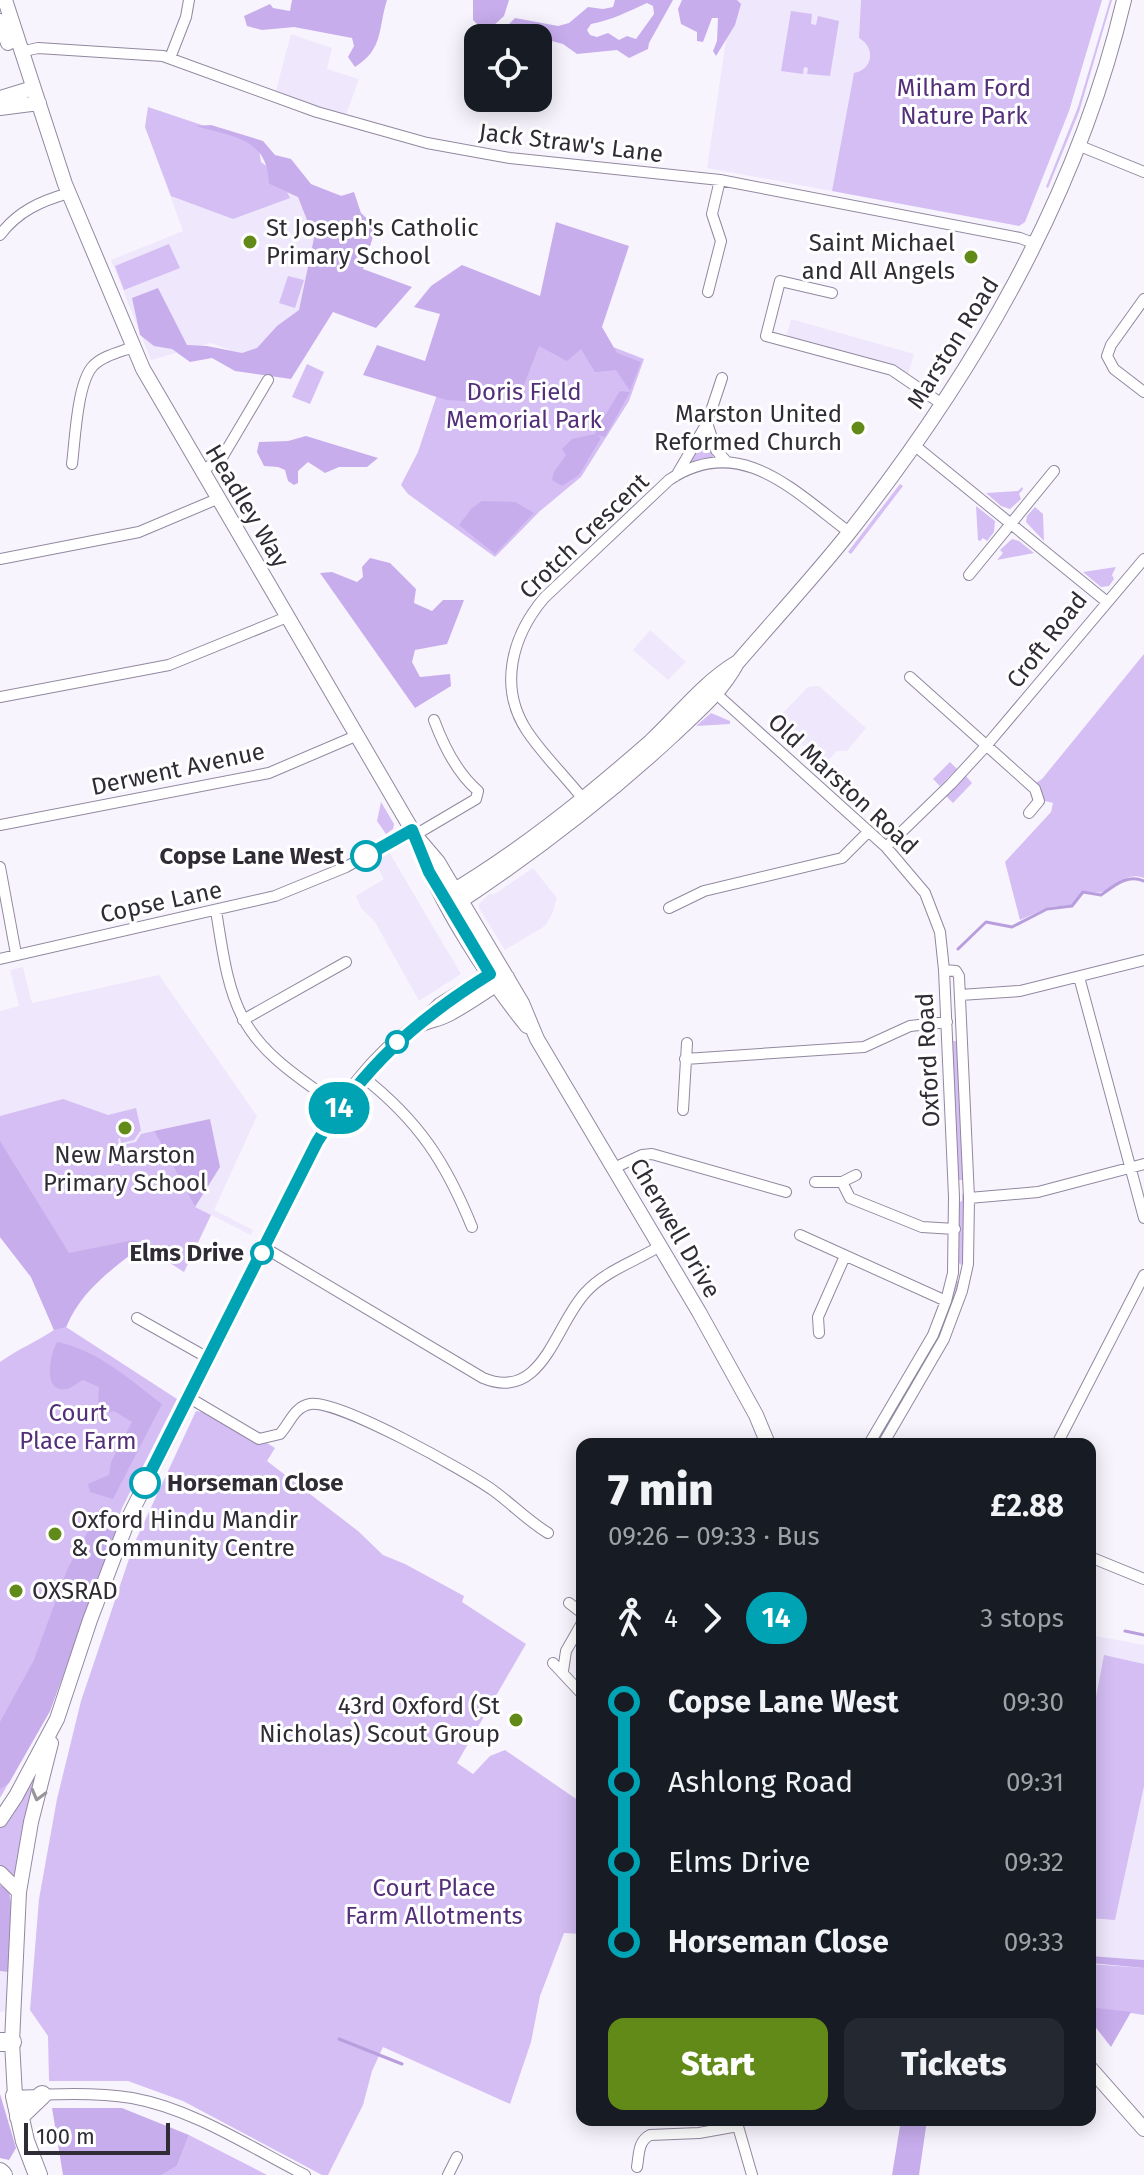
<!DOCTYPE html>
<meta charset="utf-8">
<style>
:root{--surface:#171b24;--page:#242831;--text:#f1f3f6;--muted:#9ea1a6;--accent:#618a18}
body{margin:0;font-family:"Fira Sans",sans-serif;background:var(--page);color:var(--text);height:100vh;display:flex;flex-direction:column;font-size:30px;white-space:nowrap}
*{box-sizing:border-box;margin:0}
p{font-size:26px;color:var(--muted)}
.icon{flex:none;width:44px;height:44px;fill:none;stroke:currentColor;stroke-width:2;stroke-linecap:round;stroke-linejoin:round}
.map{position:relative;flex:1;overflow:hidden}
.side{position:absolute;left:576px;top:1438px;width:520px;height:688px;display:flex;flex-direction:column;background:var(--surface);border-radius:16px;box-shadow:0 4px 20px #0003}
.side>*{flex:none}
.badge{padding:0 16px;border-radius:26px;font-size:28px;line-height:52px}
.controls{position:absolute;left:464px;top:24px;display:grid;gap:16px}
.controls a{display:grid;place-items:center;width:88px;height:88px;border-radius:16px;background:var(--surface);box-shadow:0 4px 20px #0003;font-size:40px}
.scale{position:absolute;left:24px;bottom:20px;width:146px;box-sizing:border-box;padding-left:8px;border:4px solid #302c35;border-top:0;font-size:22px;line-height:28px;white-space:nowrap;color:#302c35;-webkit-text-stroke:6px #fff;paint-order:stroke}
.map>.badge{position:absolute;translate:-50% -50%;box-shadow:0 0 0 4px #fff}
.legs{display:flex;align-items:center;gap:12px;height:88px;padding:0 32px;font-size:26px}
.legs p{margin-inline-start:auto}
.head{display:flex;align-items:center;justify-content:space-between;height:136px;padding:0 32px}
h1{font-size:44px;font-weight:800;line-height:60px}
.action{display:flex;gap:16px;margin-top:auto;padding:16px 32px}
.action a{flex:1;height:92px;border-radius:16px;background:var(--accent);color:#fff;font-size:32px;font-weight:800;line-height:92px;text-align:center}
.action a+a{background:var(--page);color:var(--text)}
ul{padding:0 32px;list-style:none}
li{display:flex;align-items:center;gap:28px;height:80px;font-size:30px}
li i{display:grid;place-items:center;width:12px;height:100%;margin:0 10px;background:currentColor}
li i::after{content:'';width:20px;height:20px;margin:-10px;border:6px solid;border-radius:50%;background:var(--surface)}
li p{margin-inline-start:auto}
li:first-child i{background:linear-gradient(#0000 50%,currentColor 0)}
li:last-child i{background:linear-gradient(currentColor 50%,#0000 0)}
.map>svg:first-child{display:block}
.built{fill:#efe7fb}
.green{fill:#d4bef4}
.forest{fill:#c8aded;fill-rule:evenodd}
.lines{fill:none;stroke-linecap:round;stroke-linejoin:round}
.stream{stroke:#b99edd;stroke-width:3}
.street-casing{stroke:#91889f;stroke-width:12}
.secondary-casing{stroke:#91889f;stroke-width:16}
.highway-casing{stroke:#91889f;stroke-width:20}
.street{stroke:#fff;stroke-width:10}
.secondary{stroke:#fff;stroke-width:14}
.highway{stroke:#fff;stroke-width:18}
.oneway{stroke:#98969a}
.line-1-casing{stroke:#fff;stroke-width:18}
.line-1{stroke:#00a3b4;stroke-width:12}
.poi-dot{fill:#618a18;stroke:#fff;stroke-width:3}
.stop-1-dot{fill:#fff;stroke:#00a3b4;stroke-width:4}
.labels{text-anchor:middle;dominant-baseline:central;stroke-width:6;stroke-linejoin:round;paint-order:stroke}
.park-label{font-size:24px;fill:#532f79;stroke:#fff}
.street-label{font-size:24px;fill:#302c35;stroke:#fff}
.poi-label{font-size:24px;fill:#302c35;stroke:#fff;text-anchor:start}
.stop-label{font-size:24px;font-weight:bold;fill:#302c35;stroke:#fff;text-anchor:end}
</style>
<div class="map">
<svg width="1144" height="2175" viewBox="0 0 1144 2175">
<rect width="100%" height="100%" fill="#f8f4fe"/>
<path class="built" d="M732,0H861L859,38L866,42L871,52L870,62L866,68L854,74L832,191L707,168Z
M291,34L332,48L327,69L359,79L346,115L275,94Z
M148,107L258,144L261,163L302,183L348,197L290,373L211,343L151,360L111,260L183,231L145,127Z
M791,319L914,354L908,375L786,338Z
M650,630L686,662L668,680L633,650Z
M819,686L866,728L847,751H837L825,764L775,721L808,687Z
M389,852L461,974L419,1001L375,922L361,908L356,896L384,879L374,861Z
M533,868L557,898L552,914L545,926L505,950L479,908V904L489,894L493,895Z
M23,967L32,1003L159,975L257,1116L214,1210L253,1230L251,1235L211,1215L184,1272L134,1240L0,1141V1011L19,1006L10,970Z
M1090,1635L1144,1645V1960L1090,1956Z
M0,1971L8,1972V2011L0,2012Z"/>
<path class="green" d="M861,0H1102L1069,111L1025,222L1019,226L832,191L854,73C873,69 876,48 859,38Z
M1110,0H1112L1079,112L1048,188L1046,187L1078,107Z
M791,11L812,14L811,24L816,25L818,16L839,21L830,76L807,74L808,68L804,67L803,74L781,71Z
M148,107L258,144L261,162L269,168V184L287,192L290,198L233,219L171,196L145,127Z
M169,244L180,268L124,290L115,266Z
M288,276L304,280L295,308L279,303Z
M471,292L644,359L629,401L581,477L540,511L495,557L408,494L401,485L418,452Z
M307,364L324,372L310,404L292,397Z
M706,441L714,458L692,462L691,459L702,442Z
M900,484L903,486L851,554L848,552Z
M1022,487L1023,489L1019,494L1021,499L1010,509L1001,506L986,493L1018,491Z
M976,506L995,521L994,532L987,541L983,538L980,541L978,540Z
M1035,507L1043,514L1044,541L1026,522L1027,516Z
M1012,539L1019,541L1034,553L997,560L1003,553L1000,550Z
M1116,567L1112,575L1114,579L1109,586L1101,587L1083,572Z
M1144,654V878C1125,871 1118,887 1102,892C1096,894 1090,890 1083,892L1072,905L1049,907L1020,920L1005,862L1051,812L1053,803L1045,801L1034,784L1042,779Z
M711,713L730,721V724L696,726Z
M950,762L957,769L940,786L933,779Z
M965,775L972,783L953,803L945,795Z
M381,802L394,824L393,829L386,834L377,821Z
M956,1030L965,1180H958L952,1041H957Z
M63,1099L108,1115L136,1108L141,1130L134,1140L121,1143L120,1138L118,1139L119,1146L136,1142L141,1134L154,1131L195,1207L211,1215L184,1272L134,1240L76,1305L66,1327L177,1399L122,1508L50,1711L0,1798V1362C18,1349 36,1342 54,1330L31,1277L0,1237V1116Z
M962,1194H965V1257L961,1265L958,1262L959,1202L962,1201Z
M958,1281L960,1284L938,1341L879,1444H875C903,1395 947,1338 955,1282Z
M196,1411L207,1413L251,1441L267,1443L275,1448L267,1461L358,1531L383,1555L405,1564L464,1596L462,1602L526,1644L457,1763L473,1774L490,1756L505,1750L582,1803V1934L564,1933L540,1996L531,2042L510,2104L383,2047L372,2071L363,2105L328,2175H322L183,2101L128,2081H49L48,2036L30,2010L39,1899L57,1799L81,1701L134,1544Z
M1104,1655L1144,1664V1786L1115,1920L1090,1918V1728Z
M41,1761L16,1879L0,1866V1826Z
M1090,1964L1144,1968V2015L1090,2007Z
M189,2135L267,2175H162L177,2166Z"/>
<path class="forest" d="M292,0H387C378,28 384,49 355,67L348,57L354,46L352,38L294,27L262,30L247,26L244,16L270,4L273,8L290,11Z
M509,0L504,16L492,27L479,26L473,20V0Z
M615,0H673L649,43L648,49L629,58L617,50L577,54L563,44L536,37L502,38L503,30L515,18L558,26L569,23L588,7L603,9L613,7ZM647,3L653,6L654,14L636,39L627,36L619,40L608,33L597,37L590,35L587,30L591,24C609,21 630,11 647,3Z
M682,0H737L741,4L735,25L716,56L713,51L717,41L718,18H712L703,42L697,41V32L681,24L678,9Z
M211,125L263,141L275,155L291,159L311,184L341,196L354,192L361,213L376,227L363,269L412,287L376,328L333,312L291,379L235,371L212,358L190,362L172,349L154,346L140,335L132,298L158,288L187,345L207,346L242,353L257,348L277,326L299,310L314,238L298,197L269,184C268,138 233,137 196,126Z
M556,222L629,246L602,327L617,353L641,362L630,391L616,370L595,372L581,349L567,361L539,346L524,385L507,401L498,399V389L489,387L480,402L447,400L363,375L377,345L425,361L440,314L414,307L431,286L462,265L540,296Z
M620,391L630,392L605,437L597,435L601,438L579,475L562,486L552,480L554,472L566,455L562,449L572,439L595,434L601,417L606,414Z
M306,436L378,458L367,467H339L325,473L308,462L298,471V483L294,485L288,481L285,470L278,467L264,466L257,452L259,442L288,441Z
M482,501L515,502L534,513L495,554L459,525L472,508Z
M370,558L390,563L416,589L414,603L432,611L443,600H464L447,644L415,650L412,662L420,677L450,674L451,686L415,708L320,573L332,572L357,582L363,577L362,567Z
M210,1119L220,1167L195,1207L154,1131Z
M0,1141L69,1253L134,1240L144,1244C112,1270 83,1288 66,1327L54,1330L31,1277L0,1237Z
M57,1342C98,1350 130,1380 162,1404L113,1499L90,1492L88,1484L109,1475L111,1462L132,1422L114,1411L104,1414L101,1412L98,1404L99,1387L83,1380C76,1383 73,1388 66,1389C42,1393 50,1354 57,1342Z
M101,1507L116,1515L119,1525L50,1711L9,1783L0,1789V1722L34,1660L67,1570Z
M0,1885L9,1891L11,1903L8,1972L0,1971Z
M1090,1956L1144,1960V1968L1090,1963Z
M1090,2007L1131,2012L1111,2047L1090,2020Z
M0,2094L16,2148L9,2160L0,2158Z
M52,2108H122L189,2135L177,2166L162,2175H63Z
M901,2120H927L919,2175H892Z"/>
<g class="lines">
<path class="stream" d="M958,949L986,922L1012,927L1047,909L1072,906L1083,892L1101,895C1115,885 1127,874 1144,881
M1125,1631L1144,1635
M339,2039L402,2064"/>
<g class="street-casing">
<path id="street" d="M20,52L38,48L163,56L317,112L427,143L510,158L720,180L1020,238L1036,244
M170,58L186,17L189,0
M1080,146L1144,172
M0,235C18,211 41,201 69,193
M708,292L721,241L712,214L720,180
M832,293L780,281L766,336L892,370L942,404
M1144,299L1111,345L1107,356L1114,369L1144,392
M707,423L716,450L727,462
M914,445L1107,602
M72,464C75,441 77,383 93,366C102,356 120,352 133,347
M201,472L223,456L268,380
M676,476L707,423L722,378
M0,559L139,532L217,499
M969,575L1054,471
M910,677L1035,789L1039,801L1029,813
M712,690L886,847L925,893L940,932L944,970L954,1197L953,1273L946,1301L933,1335L869,1444
M0,697L169,665L287,617
M583,799C565,776 543,755 527,731C498,687 512,636 544,598L669,480C740,432 795,492 849,532
M0,825L269,773L358,735
M415,835L476,799L478,791C457,773 444,747 434,720
M886,847L951,784L986,746L1144,559
M0,867L16,954
M669,908L704,891L842,858L868,832
M216,911C222,946 226,986 243,1018C260,1051 293,1074 323,1095
M0,959L275,896L346,867L412,830
M1079,977L1144,1218
M960,995L1020,991L1144,960
M243,1020L346,962
M685,1059L864,1047L910,1026L947,1022
M363,1077C419,1121 446,1163 472,1227
M683,1110L687,1043
M614,1168L642,1155L652,1154L786,1192
M815,1182H842L856,1175
M842,1182L850,1198L922,1227L955,1229
M969,1198L1038,1192L1144,1164
M800,1235L946,1301
M265,1248L483,1378C543,1403 555,1324 586,1292C605,1271 636,1261 660,1246
M137,1318L208,1358
M819,1333L818,1317L845,1256
M188,1397L259,1439L280,1434C290,1423 294,1407 310,1404C338,1399 468,1472 494,1491C513,1505 528,1521 548,1533
M883,1444L944,1339L962,1291L968,1264L969,1198L959,976L956,971L944,970
M1057,1444L1144,1275
M1090,1557L1144,1579
M569,1603L582,1613
M553,1663L582,1694
M563,1671L566,1651L582,1623
M15,2096C54,2094 94,2092 132,2098C193,2109 250,2147 305,2175
M737,2123L752,2175
M637,2167C639,2155 638,2141 650,2135L699,2133L738,2126
M448,2175L457,2157"/>
</g>
<g class="secondary-casing">
<path id="secondary" d="M5,0L65,184L143,369L415,835L438,862L522,1003L537,1039L699,1312L756,1415L768,1444
M0,21L8,43
M0,98L33,88
M0,108L39,103
M419,845C439,902 488,978 527,1026
M443,897C518,853 585,799 650,742C678,716 703,683 736,663
M450,908C529,856 603,800 672,736C696,713 721,693 737,663C774,620 812,579 848,534C973,375 1077,199 1124,0
M425,1020L440,1005L496,970
M0,1820L16,1796L57,1719L90,1620L130,1515L317,1142C343,1100 373,1056 414,1028C425,1021 438,1020 449,1014C469,1003 488,990 507,977
M0,1873L19,1892
M1090,2068L1144,2129
M15,2096L12,2042L19,1892L31,1822L51,1743"/>
</g>
<g class="highway-casing">
<path id="highway" d="M0,2042H12
M15,2096L25,2141L38,2175
M19,2117L42,2095
M0,2172L3,2175"/>
</g>
<use href="#street" class="street"/>
<use href="#secondary" class="secondary"/>
<use href="#highway" class="highway"/>
</g>
<defs><path id="oneway-chevron" d="M-2-3.5L2.5 0L-2 3.5" fill="none" stroke-width="1.6" stroke-linecap="round" stroke-linejoin="round" transform="scale(2)"/></defs>
<use class="oneway" href="#oneway-chevron" transform="translate(38 1795) rotate(105)"/>
<g class="lines">
<g class="line-1-casing">
<path id="line-1" d="M145,1483L317,1142C364,1067 416,1020 490,974L429,872L412,830L366,856"/>
</g>
<use href="#line-1" class="line-1"/>
</g>
<g class="poi-dot">
<circle cx="250" cy="242" r="8"/>
<circle cx="971" cy="257" r="8"/>
<circle cx="858" cy="428" r="8"/>
<circle cx="125" cy="1128" r="8"/>
<circle cx="55" cy="1534" r="8"/>
<circle cx="16" cy="1591" r="8"/>
<circle cx="516" cy="1720" r="8"/>
</g>
<g class="stop-1-dot">
<circle cx="366" cy="856" r="14"/>
<circle cx="397" cy="1042" r="10"/>
<circle cx="262" cy="1253" r="10"/>
<circle cx="145" cy="1483" r="14"/>
</g>
<g class="labels">
<g class="park-label">
<text x="964" y="88">Milham Ford<tspan x="964" dy="28">Nature Park</tspan></text>
<text x="524" y="392">Doris Field<tspan x="524" dy="28">Memorial Park</tspan></text>
<text x="78" y="1413">Court<tspan x="78" dy="28">Place Farm</tspan></text>
<text x="434" y="1888">Court Place<tspan x="434" dy="28">Farm Allotments</tspan></text>
</g>
<g class="street-label">
<text transform="translate(571 143) rotate(7)">Jack Straw's Lane</text>
<text transform="translate(953 343) rotate(-58)">Marston Road</text>
<text transform="translate(247 506) rotate(59)">Headley Way</text>
<text transform="translate(584 536) rotate(-44)">Crotch Crescent</text>
<text transform="translate(1047 640) rotate(-52)">Croft Road</text>
<text transform="translate(178 769) rotate(-12)">Derwent Avenue</text>
<text transform="translate(843 784) rotate(43)">Old Marston Road</text>
<text transform="translate(161 902) rotate(-12)">Copse Lane</text>
<text transform="translate(928 1060) rotate(-93)">Oxford Road</text>
<text transform="translate(675 1228) rotate(60)">Cherwell Drive</text>
</g>
<g class="poi-label">
<text x="266" y="228">St Joseph's Catholic<tspan x="266" dy="28">Primary School</tspan></text>
<text x="955" y="243" text-anchor="end">Saint Michael<tspan x="955" dy="28">and All Angels</tspan></text>
<text x="842" y="414" text-anchor="end">Marston United<tspan x="842" dy="28">Reformed Church</tspan></text>
<text x="125" y="1155" text-anchor="middle">New Marston<tspan x="125" dy="28">Primary School</tspan></text>
<text x="71" y="1520">Oxford Hindu Mandir<tspan x="71" dy="28">&amp; Community Centre</tspan></text>
<text x="32" y="1591">OXSRAD</text>
<text x="500" y="1706" text-anchor="end">43rd Oxford (St<tspan x="500" dy="28">Nicholas) Scout Group</tspan></text>
</g>
<g class="stop-label">
<text x="344" y="856">Copse Lane West</text>
<text x="244" y="1253">Elms Drive</text>
<text x="167" y="1483" text-anchor="start">Horseman Close</text>
</g>
</g>
</svg>
<div class="controls">
<a><svg class="icon" aria-label="locate" viewBox="0 0 24 24"><circle cx="12" cy="12" r="6"/><path d="M12 2v4M12 18v4M2 12h4M18 12h4"/></svg></a>
</div>
<div class="scale">100 m</div>
<b class="badge" style="left:339px;top:1108px;background:#00a3b4;color:#fff">14</b>
<section class="side">
<div class="head"><div><h1>7 min</h1><p>09:26 – 09:33 · Bus</p></div><b>£2.88</b></div>
<div class="legs"><svg class="icon" aria-label="walk" viewBox="0 0 24 24"><circle cx="13" cy="4" r="2"/><path d="M13 8l-2 6 4 7M11 14l-3 7M7 12l3-4h3l4 4"/></svg>4<svg class="icon" aria-label="forward" viewBox="0 0 24 24"><path d="M9 5l7 7-7 7"/></svg><b class="badge" style="background:#00a3b4;color:#fff">14</b><p>3 stops</p></div>
<ul>
<li><i style="color:#00a3b4"></i><b>Copse Lane West</b><p>09:30</p></li>
<li><i style="color:#00a3b4"></i><span>Ashlong Road</span><p>09:31</p></li>
<li><i style="color:#00a3b4"></i><span>Elms Drive</span><p>09:32</p></li>
<li><i style="color:#00a3b4"></i><b>Horseman Close</b><p>09:33</p></li>
</ul>
<div class="action"><a>Start</a><a>Tickets</a></div>
</section>
</div>
